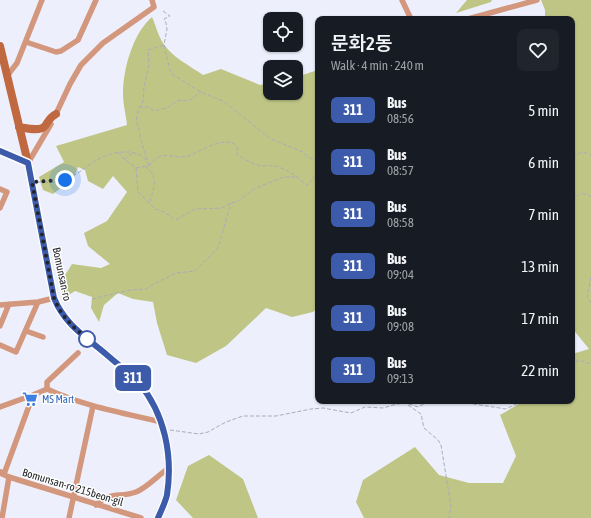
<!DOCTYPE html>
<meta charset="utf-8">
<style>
:root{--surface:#171b24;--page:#20242c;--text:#f1f3f6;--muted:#9ea1a6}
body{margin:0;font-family:"Asap Condensed","Noto Sans KR",sans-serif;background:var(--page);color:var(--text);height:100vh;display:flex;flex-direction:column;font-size:15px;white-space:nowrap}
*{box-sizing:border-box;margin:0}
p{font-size:13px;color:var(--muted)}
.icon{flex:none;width:22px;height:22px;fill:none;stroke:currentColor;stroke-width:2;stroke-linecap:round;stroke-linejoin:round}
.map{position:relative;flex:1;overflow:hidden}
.panel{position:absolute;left:315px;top:16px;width:260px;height:388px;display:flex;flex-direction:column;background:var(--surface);border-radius:8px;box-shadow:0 1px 3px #0004}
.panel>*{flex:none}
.badge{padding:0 8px;border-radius:6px;font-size:14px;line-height:26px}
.controls{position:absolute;left:263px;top:12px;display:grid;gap:8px}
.controls a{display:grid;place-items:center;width:40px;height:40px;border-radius:8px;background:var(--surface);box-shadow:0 1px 3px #0004;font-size:20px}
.you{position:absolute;width:20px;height:20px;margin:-10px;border:3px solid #fff;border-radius:50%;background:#1a73e8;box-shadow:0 0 0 6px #1a73e833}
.map>.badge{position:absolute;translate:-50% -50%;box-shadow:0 0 0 2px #fff}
.round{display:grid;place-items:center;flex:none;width:42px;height:42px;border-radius:8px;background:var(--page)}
.head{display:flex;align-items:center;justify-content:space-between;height:68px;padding:0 16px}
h1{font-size:19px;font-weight:600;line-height:30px}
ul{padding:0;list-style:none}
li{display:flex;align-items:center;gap:12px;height:52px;padding:0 16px}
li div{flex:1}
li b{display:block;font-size:15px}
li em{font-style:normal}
li .badge{min-width:44px;font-weight:700;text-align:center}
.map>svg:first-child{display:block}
.green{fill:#bfc685}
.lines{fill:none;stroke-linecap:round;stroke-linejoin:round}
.path{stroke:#aaacb6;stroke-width:1;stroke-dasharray:4 2;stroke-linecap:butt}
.minor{stroke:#d3977d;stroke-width:5.5}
.secondary{stroke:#c06941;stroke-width:8}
.line-casing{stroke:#fff;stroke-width:9}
.line{stroke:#3d5bab;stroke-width:6}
.walk{stroke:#232428;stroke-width:4;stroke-dasharray:0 7.2}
.stop-dot{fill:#fff;stroke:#3d5bab;stroke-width:2}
.labels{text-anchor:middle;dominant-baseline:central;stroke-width:3;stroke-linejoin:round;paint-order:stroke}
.street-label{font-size:11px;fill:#232428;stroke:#fefefe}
.shop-label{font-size:11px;fill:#366cbe;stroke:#fefefe;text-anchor:start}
</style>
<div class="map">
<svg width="591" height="518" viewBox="0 0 591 518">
<rect width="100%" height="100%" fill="#edf0fc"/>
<path class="green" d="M467,0H492L491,2L456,13Z
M541,0H591V518H364L356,502L363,480L415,447L439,475L469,483H503L516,456L500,415L524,401H572V354L589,349L572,328V19H545V10Z
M152,17C156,26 158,35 163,43C172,57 190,66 203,75L221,69L260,85L270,83V93H296V77L318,70V307L313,312L292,317L266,308L226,346L196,363L167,355L157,323L153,302L133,299L118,293L104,305L99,322L91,308L92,297L75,291L64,298L60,283L72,264L101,268L110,264L88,246L84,233L107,221L127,192L113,176L103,189L88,181L85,170L78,167L74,178L53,194L43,190L39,177L64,162L56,146L127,125C126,115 123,104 123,94C123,69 133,33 152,17Z
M209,455L243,479L258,518H193L176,500L188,466Z"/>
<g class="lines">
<path class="path" d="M163,11L170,16L164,19L166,23L167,29L164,45L170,70L173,75L201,92L223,101L271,139L303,152L308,157L317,161L318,164
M139,107H148L154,111L167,108L177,101L190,100L201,92
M118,152L124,159L136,168L148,166
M572,156L583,152L591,155
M124,159L133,153
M145,166C159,178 154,186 150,202
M149,166C152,162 155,158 161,156C170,154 179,159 188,156C202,151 220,137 235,144L237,147V154C243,159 254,165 263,166C267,166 271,165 275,166C287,169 297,177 307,185L310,183L318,171
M149,166L140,137L139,129L136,121L139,108L142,105L143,101L144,87L149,65L148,50L164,45
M136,168L138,192L155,209L164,212L176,220L195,209L222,208L231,203L238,201L254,189L278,179L285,177H298
M38,182C46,182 58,184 66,180C90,168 98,151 129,152C138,153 143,155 147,162
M572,197H577L581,193L591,196
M591,277L587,296L591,303
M92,299L130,290L146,289L156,283L176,273L195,271L218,248L231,203
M572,367L578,360L591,364
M408,405L421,414L424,428L438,440L441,445L451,506L449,518
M170,430L199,434L208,432L226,422L243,416H276L311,409L323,408L351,413L365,407L383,408L397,404L406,403L418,407L426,403L440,401L461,402L506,409L523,401"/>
<path class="minor" d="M402,0L411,19
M468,19L537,0
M26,42L56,52L61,51L78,40L96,0
M7,76L17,63L42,0
M55,116L70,84L81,65L103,43L154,7L152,0
M28,163L51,124
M0,189L7,192L0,208
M0,305L38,302L54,298
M0,326L9,304
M26,331L43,337
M0,345L16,352L38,302
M47,389C83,406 123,413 161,422
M47,389V382L78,353
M0,407L33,395L47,389
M1,472L4,474L33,395
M0,473L9,477L141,518
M96,505C110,491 120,498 136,492C148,487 158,475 169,468
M2,518L9,477
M69,518L93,406"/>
<path class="secondary" d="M0,46L28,163L54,298C65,325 86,337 107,355C117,364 130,373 139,383C165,414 173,456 167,495C165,503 161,511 158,518
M19,127C26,128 40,132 45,126C49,120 50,117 56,114
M0,151L28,163"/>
</g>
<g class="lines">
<g class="line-casing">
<path id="line" d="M0,151L28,163L54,298C65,325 86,337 107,355C117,364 130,373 139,383C165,414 173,456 167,495C165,503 161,511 158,518"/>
</g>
<use href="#line" class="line"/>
<path class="walk" d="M65,180L32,182L54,298C62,318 73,327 89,340L87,339"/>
</g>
<defs>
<g id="supermarket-bare" transform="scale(1.2)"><path d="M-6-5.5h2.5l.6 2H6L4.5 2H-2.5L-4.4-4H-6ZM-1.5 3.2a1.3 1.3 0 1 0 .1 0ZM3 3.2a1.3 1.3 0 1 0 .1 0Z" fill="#3f7fe0" stroke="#fefefe" stroke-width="2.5" paint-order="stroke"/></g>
</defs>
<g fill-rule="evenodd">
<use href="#supermarket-bare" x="30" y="399"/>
</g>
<circle class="stop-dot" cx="87" cy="339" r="8"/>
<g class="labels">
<g class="street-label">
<text transform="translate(62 274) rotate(78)">Bomunsan-ro</text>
<text transform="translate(73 487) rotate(17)">Bomunsan-ro 215beon-gil</text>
</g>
<g class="shop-label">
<text x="42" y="399">MS Mart</text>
</g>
</g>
</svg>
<div class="controls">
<a><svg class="icon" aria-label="locate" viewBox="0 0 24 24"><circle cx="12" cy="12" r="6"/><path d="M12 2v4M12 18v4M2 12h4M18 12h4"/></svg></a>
<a><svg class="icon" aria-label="layers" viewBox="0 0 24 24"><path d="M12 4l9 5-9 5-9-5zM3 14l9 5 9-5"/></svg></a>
</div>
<div class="you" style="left:65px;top:180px"></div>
<b class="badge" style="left:133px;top:378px;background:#3d5bab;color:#fff">311</b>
<section class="panel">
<div class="head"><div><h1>문화2동</h1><p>Walk · 4 min · 240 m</p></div><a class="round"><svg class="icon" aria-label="heart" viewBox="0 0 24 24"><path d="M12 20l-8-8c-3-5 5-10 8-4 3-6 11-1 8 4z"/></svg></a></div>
<ul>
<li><span class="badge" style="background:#3d5bab;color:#fff">311</span><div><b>Bus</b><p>08:56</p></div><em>5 min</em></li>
<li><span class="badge" style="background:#3d5bab;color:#fff">311</span><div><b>Bus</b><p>08:57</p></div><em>6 min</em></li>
<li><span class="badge" style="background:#3d5bab;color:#fff">311</span><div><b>Bus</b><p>08:58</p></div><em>7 min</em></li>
<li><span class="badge" style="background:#3d5bab;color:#fff">311</span><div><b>Bus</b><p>09:04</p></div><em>13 min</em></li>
<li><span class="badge" style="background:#3d5bab;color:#fff">311</span><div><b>Bus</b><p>09:08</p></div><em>17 min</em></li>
<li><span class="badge" style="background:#3d5bab;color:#fff">311</span><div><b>Bus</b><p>09:13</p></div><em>22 min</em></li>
</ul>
</section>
</div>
